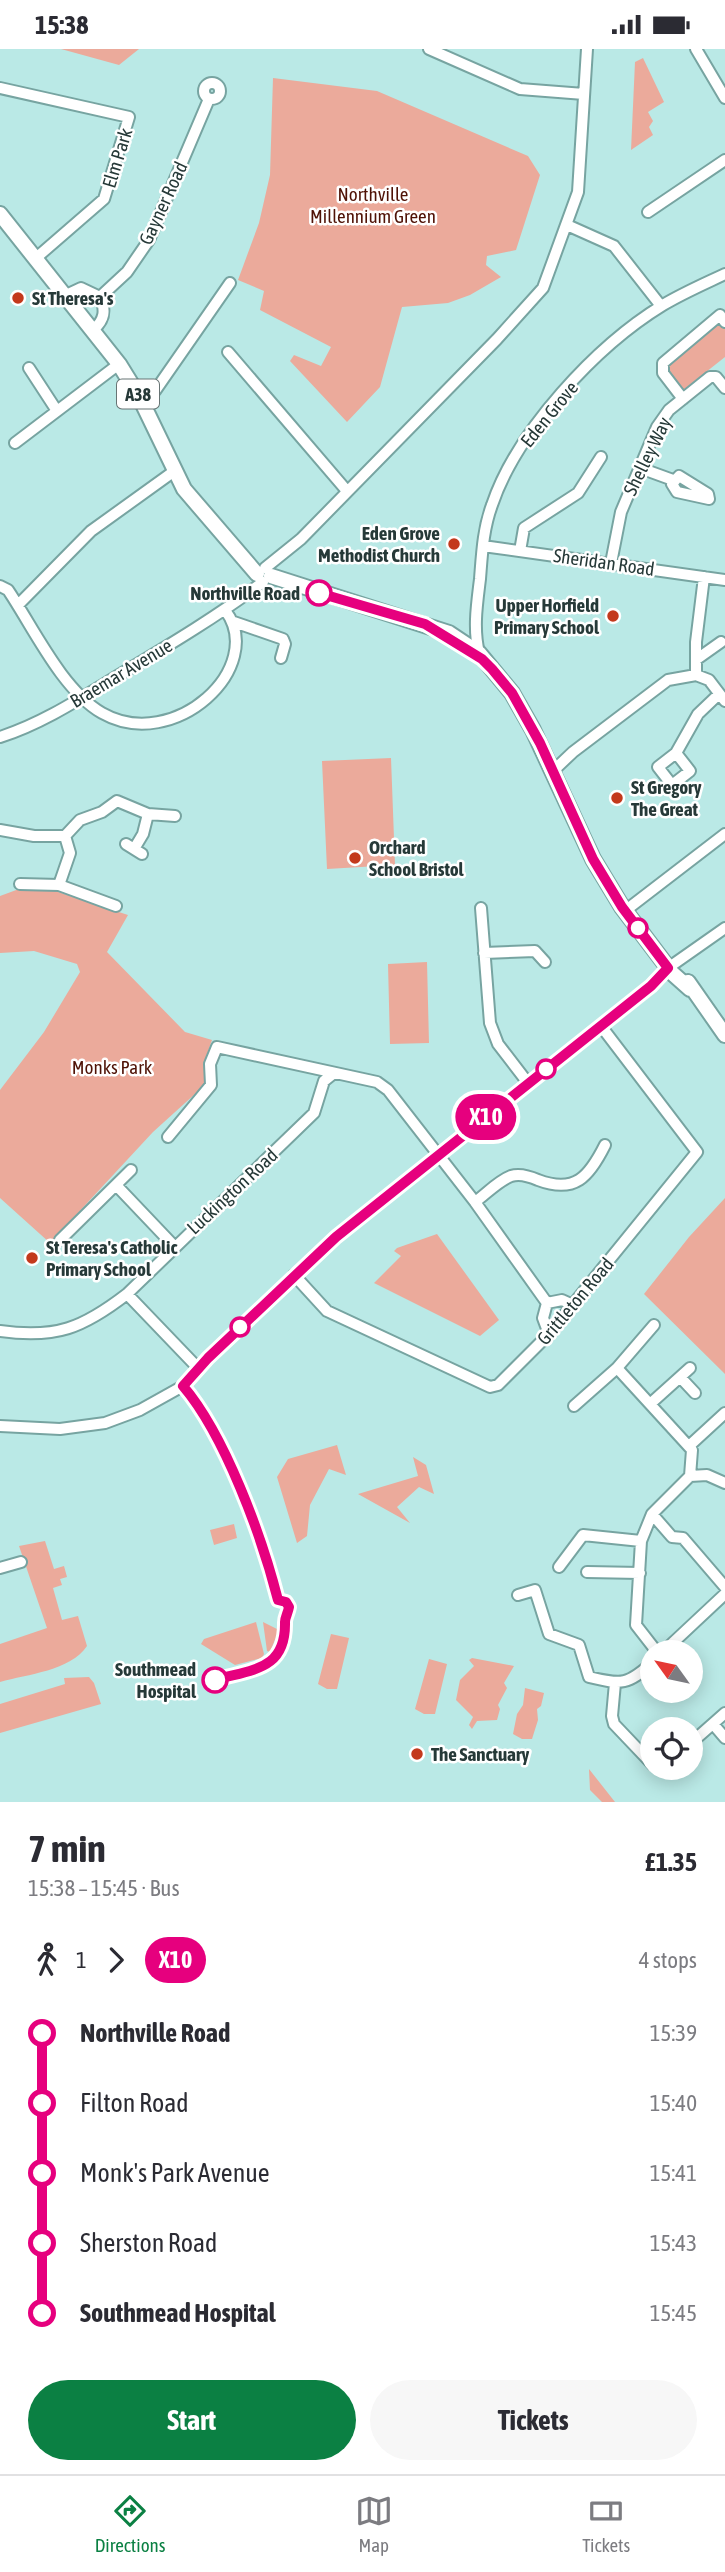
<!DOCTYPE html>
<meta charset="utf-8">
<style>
:root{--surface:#fff;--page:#f7f7f7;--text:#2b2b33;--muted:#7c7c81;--line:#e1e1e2;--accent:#0b8043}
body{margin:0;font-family:"Asap Condensed",sans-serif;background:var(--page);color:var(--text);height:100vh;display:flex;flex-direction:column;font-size:26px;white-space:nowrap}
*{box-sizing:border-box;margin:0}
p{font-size:23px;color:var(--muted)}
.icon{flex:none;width:38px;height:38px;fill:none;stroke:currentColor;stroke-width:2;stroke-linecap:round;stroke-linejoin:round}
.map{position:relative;height:1753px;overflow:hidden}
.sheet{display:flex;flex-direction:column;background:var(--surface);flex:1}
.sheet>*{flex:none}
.badge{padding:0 14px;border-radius:23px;font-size:24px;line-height:46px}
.needle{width:46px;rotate:303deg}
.fabs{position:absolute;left:640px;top:1591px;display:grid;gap:14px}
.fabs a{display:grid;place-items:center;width:63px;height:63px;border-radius:50%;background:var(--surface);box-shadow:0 4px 18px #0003;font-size:35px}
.map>.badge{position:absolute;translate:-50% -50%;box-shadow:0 0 0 4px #fff}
.legs{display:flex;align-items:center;gap:10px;height:77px;padding:0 28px;font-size:23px}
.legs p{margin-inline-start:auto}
.head{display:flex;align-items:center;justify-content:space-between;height:119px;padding:0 28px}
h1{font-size:38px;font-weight:700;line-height:52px}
.action{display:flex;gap:14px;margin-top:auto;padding:14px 28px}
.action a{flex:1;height:80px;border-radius:42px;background:var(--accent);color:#fff;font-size:28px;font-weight:700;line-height:80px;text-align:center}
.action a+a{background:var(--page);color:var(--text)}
ul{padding:0 28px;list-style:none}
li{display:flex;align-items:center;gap:24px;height:70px;font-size:26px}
li i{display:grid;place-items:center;width:10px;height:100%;margin:0 9px;background:currentColor}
li i::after{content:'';width:18px;height:18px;margin:-9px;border:5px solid;border-radius:50%;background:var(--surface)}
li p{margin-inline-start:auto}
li:first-child i{background:linear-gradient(#0000 50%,currentColor 0)}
li:last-child i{background:linear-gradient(currentColor 50%,#0000 0)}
.status{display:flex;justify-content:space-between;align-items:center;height:49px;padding:0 35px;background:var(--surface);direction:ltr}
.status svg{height:19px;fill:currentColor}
.dock{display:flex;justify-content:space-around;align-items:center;height:98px;border-top:2px solid var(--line);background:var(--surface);font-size:19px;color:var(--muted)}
.dock a{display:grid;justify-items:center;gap:4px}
.dock .selected{color:var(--accent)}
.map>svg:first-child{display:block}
.green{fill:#ebaa9b}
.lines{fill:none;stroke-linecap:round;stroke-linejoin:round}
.minor-casing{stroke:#77a4a1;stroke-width:14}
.major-casing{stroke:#77a4a1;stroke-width:18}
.minor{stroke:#fff;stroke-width:10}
.major{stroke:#fff;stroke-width:14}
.line-1-casing{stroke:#fff;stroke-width:16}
.line-1{stroke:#e6007e;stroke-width:10}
.poi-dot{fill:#c3391c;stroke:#fff;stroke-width:2.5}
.stop-1-dot{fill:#fff;stroke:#e6007e;stroke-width:3.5}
.labels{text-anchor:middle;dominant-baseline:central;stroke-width:5;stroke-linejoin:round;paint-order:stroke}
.shield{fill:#fff;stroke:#677474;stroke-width:2}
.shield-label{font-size:18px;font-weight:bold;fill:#263938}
.street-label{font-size:19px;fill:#263938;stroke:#fff}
.park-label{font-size:19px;fill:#4f1206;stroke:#fff}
.poi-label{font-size:19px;font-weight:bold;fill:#263938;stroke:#fff;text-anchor:start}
.stop-label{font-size:19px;font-weight:bold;fill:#263938;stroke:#fff;text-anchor:end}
</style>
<div class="status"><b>15:38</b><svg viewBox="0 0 49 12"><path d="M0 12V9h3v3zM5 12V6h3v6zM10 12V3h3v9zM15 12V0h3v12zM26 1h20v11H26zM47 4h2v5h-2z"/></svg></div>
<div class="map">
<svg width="725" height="1753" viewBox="0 0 725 1753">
<rect width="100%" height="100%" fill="#bae9e6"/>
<path class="green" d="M61,0H139L119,16Z
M643,9L664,53L648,63L653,72L649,78L653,86L631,101L635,13Z
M273,29L377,42L528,107L540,126L516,201L487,207L486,216L501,228L470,246L448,254L402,258L380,338L347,373L290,312L294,306L321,317L331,298L260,261L264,242L238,231L259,174L270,126Z
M717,275L725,280V308L682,342L666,323L665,316Z
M391,709L395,816L327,820L322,712Z
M46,839L128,866L107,903L185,983L212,991L206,1008V1035L153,1083L50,1194L0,1149V1041L44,983L80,923L77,915L34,902L0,904V847L19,840Z
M427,913L429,994L390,995L388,915Z
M725,1149V1325L644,1245L689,1188Z
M437,1185L499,1271L480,1287L374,1234L401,1207L394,1202L397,1199Z
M337,1396L346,1426L329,1420L310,1456L307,1487L297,1494L277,1428L288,1410Z
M413,1408L426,1416L434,1445L419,1438L397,1458L410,1474L358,1445L418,1427Z
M234,1475L237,1489L214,1496L210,1481Z
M45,1492L54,1520L64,1517L67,1528L60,1530L62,1536L53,1539L62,1571L78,1567L87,1597C70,1622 28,1625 0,1633V1595L47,1579L19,1497Z
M256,1573L264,1605L262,1609L235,1616L201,1595L204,1590Z
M263,1573L279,1581L270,1603L267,1602Z
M331,1585L349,1589L337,1640H327L318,1635Z
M472,1609L514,1617L504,1634L507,1639L498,1656L500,1660L497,1671L477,1672L472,1680L469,1676L473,1668L456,1651L460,1631L474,1617L469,1611Z
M429,1610L447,1615L435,1665H424L415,1660Z
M89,1628L94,1634L101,1655L0,1684V1655L65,1635L64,1629Z
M525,1639L544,1644L541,1657L537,1660L538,1671L532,1690H522L513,1685L517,1665L523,1656Z
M589,1720L615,1753H602L590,1741Z"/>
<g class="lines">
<g class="minor-casing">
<path id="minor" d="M429,0L520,40L584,45
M696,0L725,49
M204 42a8 8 0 1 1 16 0a8 8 0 1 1-16 0Z
M0,39L129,68L104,150L36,209
M648,163L725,111
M567,176L614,197L661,257
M66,246L81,239L100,248C106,261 105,271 93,281
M100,248L127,223L149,191L209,50
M228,303L347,442
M29,319L57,362
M140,349L155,342L230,234
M683,350L663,324V314L720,266L725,273
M15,394L119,315
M640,419L673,431
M679,427L708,445L709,450L677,443L672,435Z
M483,497L725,531
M520,502L524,479L578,444L601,408
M611,514L621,463L657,378L669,361L710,328H716L725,339
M265,519L301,490L497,290L543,239L578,143L587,0
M0,537L8,541C33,578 62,641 102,664C174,705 268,618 225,561
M18,556L91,482L173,423
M234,573L283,590L285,595L281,609
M479,604C473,579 477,555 480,530C482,505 483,480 492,456C517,382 596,297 663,256C683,244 704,235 725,225
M697,610L721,593
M696,626V593L704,528
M696,626L709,631L725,652
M0,688C44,674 84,647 124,623C171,595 219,566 263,533
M676,704L690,722L672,736L658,718L676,704L698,665L719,645
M554,721L573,703L668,631L696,626
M0,781L34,787H65L80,771L102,763L117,752L148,765L175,767
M126,795L142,805
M134,800L143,785L148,765
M20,835L59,836L116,857
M59,836L70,804L65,787
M630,858L725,785
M481,859L490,974L498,995L528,1034
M484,904L535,902L545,913
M168,1088L211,1036L210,1015L217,998L377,1033L388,1041L475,1153L547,1254
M116,1136L174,1197
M475,1153C486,1145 498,1132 511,1127C520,1124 529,1127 538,1131C575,1145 589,1128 605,1096
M60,1191L131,1121
M294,1226L327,1262L490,1338L498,1336L549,1285L697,1103L601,977
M127,1245L198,1319
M0,1282C56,1290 83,1279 127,1245L314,1064L324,1032L334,1024
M549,1285L543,1269L547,1254L562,1251L573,1256
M617,1319L692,1401L690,1427L652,1465L641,1492L636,1576L657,1603
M680,1328L695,1344
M650,1355L690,1319
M574,1357L617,1319L654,1276
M0,1377L60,1380L105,1374L140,1361L183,1337L208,1309L336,1188L647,941L668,919L725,879
M689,1397L725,1364
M690,1427L707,1426L725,1434
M652,1465L672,1488L683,1489L725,1538
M559,1518L583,1486L641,1492
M0,1519L21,1513
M587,1523L640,1524
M518,1546L535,1541L549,1585L579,1596L589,1628C622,1636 628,1636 653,1613
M663,1603L725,1545
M615,1634L612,1667L614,1675L653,1716
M713,1675L725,1689
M691,1694L725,1664"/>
</g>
<g class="major-casing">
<path id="major" d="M0,165L119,315L140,349L184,440L257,525
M271,527L449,584L479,604L512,644L533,681L593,810L622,858L672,924L690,940
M688,933L725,986"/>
</g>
<use href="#minor" class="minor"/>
<use href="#major" class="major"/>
</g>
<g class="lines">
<g class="line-1-casing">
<path id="line-1" d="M215,1631C253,1620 286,1621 285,1573C285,1568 288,1564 289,1558L286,1553L278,1551C262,1488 225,1386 183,1337L208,1309L336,1188L651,937L668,919L622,858L593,810L540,694L512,644L492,620L482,610L425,575L319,544"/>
</g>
<use href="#line-1" class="line-1"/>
</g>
<g class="poi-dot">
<circle cx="18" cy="249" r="7"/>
<circle cx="454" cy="495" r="7"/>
<circle cx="613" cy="567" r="7"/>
<circle cx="617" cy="749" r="7"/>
<circle cx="355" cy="809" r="7"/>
<circle cx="32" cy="1209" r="7"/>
<circle cx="417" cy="1705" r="7"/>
</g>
<g class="stop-1-dot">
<circle cx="319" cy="544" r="12"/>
<circle cx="638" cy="879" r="9"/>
<circle cx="546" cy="1020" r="9"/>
<circle cx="240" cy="1278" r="9"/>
<circle cx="215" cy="1631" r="12"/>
</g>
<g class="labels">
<rect class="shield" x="117" y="330.5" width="42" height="29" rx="5"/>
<g class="shield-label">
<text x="138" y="345">A38</text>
</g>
<g class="street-label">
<text transform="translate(117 109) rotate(-73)">Elm Park</text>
<text transform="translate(163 154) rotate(-65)">Gayner Road</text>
<text transform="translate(549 365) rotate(-51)">Eden Grove</text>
<text transform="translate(647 407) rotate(-64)">Shelley Way</text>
<text transform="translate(604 513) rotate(8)">Sheridan Road</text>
<text transform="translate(121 624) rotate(-31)">Braemar Avenue</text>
<text transform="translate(232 1142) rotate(-43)">Luckington Road</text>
<text transform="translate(575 1252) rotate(-50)">Grittleton Road</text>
</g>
<g class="park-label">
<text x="373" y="145">Northville<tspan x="373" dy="22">Millennium Green</tspan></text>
<text x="112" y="1018">Monks Park</text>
</g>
<g class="poi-label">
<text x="32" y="249">St Theresa's</text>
<text x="440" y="484" text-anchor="end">Eden Grove<tspan x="440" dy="22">Methodist Church</tspan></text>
<text x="599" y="556" text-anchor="end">Upper Horfield<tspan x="599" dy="22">Primary School</tspan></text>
<text x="631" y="738">St Gregory<tspan x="631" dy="22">The Great</tspan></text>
<text x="369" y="798">Orchard<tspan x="369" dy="22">School Bristol</tspan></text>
<text x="46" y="1198">St Teresa's Catholic<tspan x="46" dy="22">Primary School</tspan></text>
<text x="431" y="1705">The Sanctuary</text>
</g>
<g class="stop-label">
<text x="300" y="544">Northville Road</text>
<text x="196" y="1620">Southmead<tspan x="196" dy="22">Hospital</tspan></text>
</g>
</g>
</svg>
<div class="fabs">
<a><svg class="needle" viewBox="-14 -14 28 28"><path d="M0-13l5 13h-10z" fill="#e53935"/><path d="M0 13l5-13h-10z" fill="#7c7c81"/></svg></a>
<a><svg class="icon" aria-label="locate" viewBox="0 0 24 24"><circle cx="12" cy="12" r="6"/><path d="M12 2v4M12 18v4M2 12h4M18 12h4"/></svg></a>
</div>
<b class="badge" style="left:486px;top:1068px;background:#e6007e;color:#fff">X10</b>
</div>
<section class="sheet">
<div class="head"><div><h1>7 min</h1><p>15:38 – 15:45 · Bus</p></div><b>£1.35</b></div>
<div class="legs"><svg class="icon" aria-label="walk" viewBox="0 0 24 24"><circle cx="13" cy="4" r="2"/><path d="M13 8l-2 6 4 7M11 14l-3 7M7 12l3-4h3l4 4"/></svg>1<svg class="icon" aria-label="forward" viewBox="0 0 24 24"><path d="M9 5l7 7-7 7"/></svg><b class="badge" style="background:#e6007e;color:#fff">X10</b><p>4 stops</p></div>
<ul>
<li><i style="color:#e6007e"></i><b>Northville Road</b><p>15:39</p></li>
<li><i style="color:#e6007e"></i><span>Filton Road</span><p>15:40</p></li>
<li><i style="color:#e6007e"></i><span>Monk's Park Avenue</span><p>15:41</p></li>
<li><i style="color:#e6007e"></i><span>Sherston Road</span><p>15:43</p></li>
<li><i style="color:#e6007e"></i><b>Southmead Hospital</b><p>15:45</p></li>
</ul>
<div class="action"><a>Start</a><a>Tickets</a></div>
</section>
<nav class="dock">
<a class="selected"><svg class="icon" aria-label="directions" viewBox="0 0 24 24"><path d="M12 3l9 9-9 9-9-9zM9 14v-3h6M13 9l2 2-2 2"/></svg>Directions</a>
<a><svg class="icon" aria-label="map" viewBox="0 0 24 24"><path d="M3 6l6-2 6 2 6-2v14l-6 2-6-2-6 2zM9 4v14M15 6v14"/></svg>Map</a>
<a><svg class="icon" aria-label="tickets" viewBox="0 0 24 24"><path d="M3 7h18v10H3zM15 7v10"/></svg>Tickets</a>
</nav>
